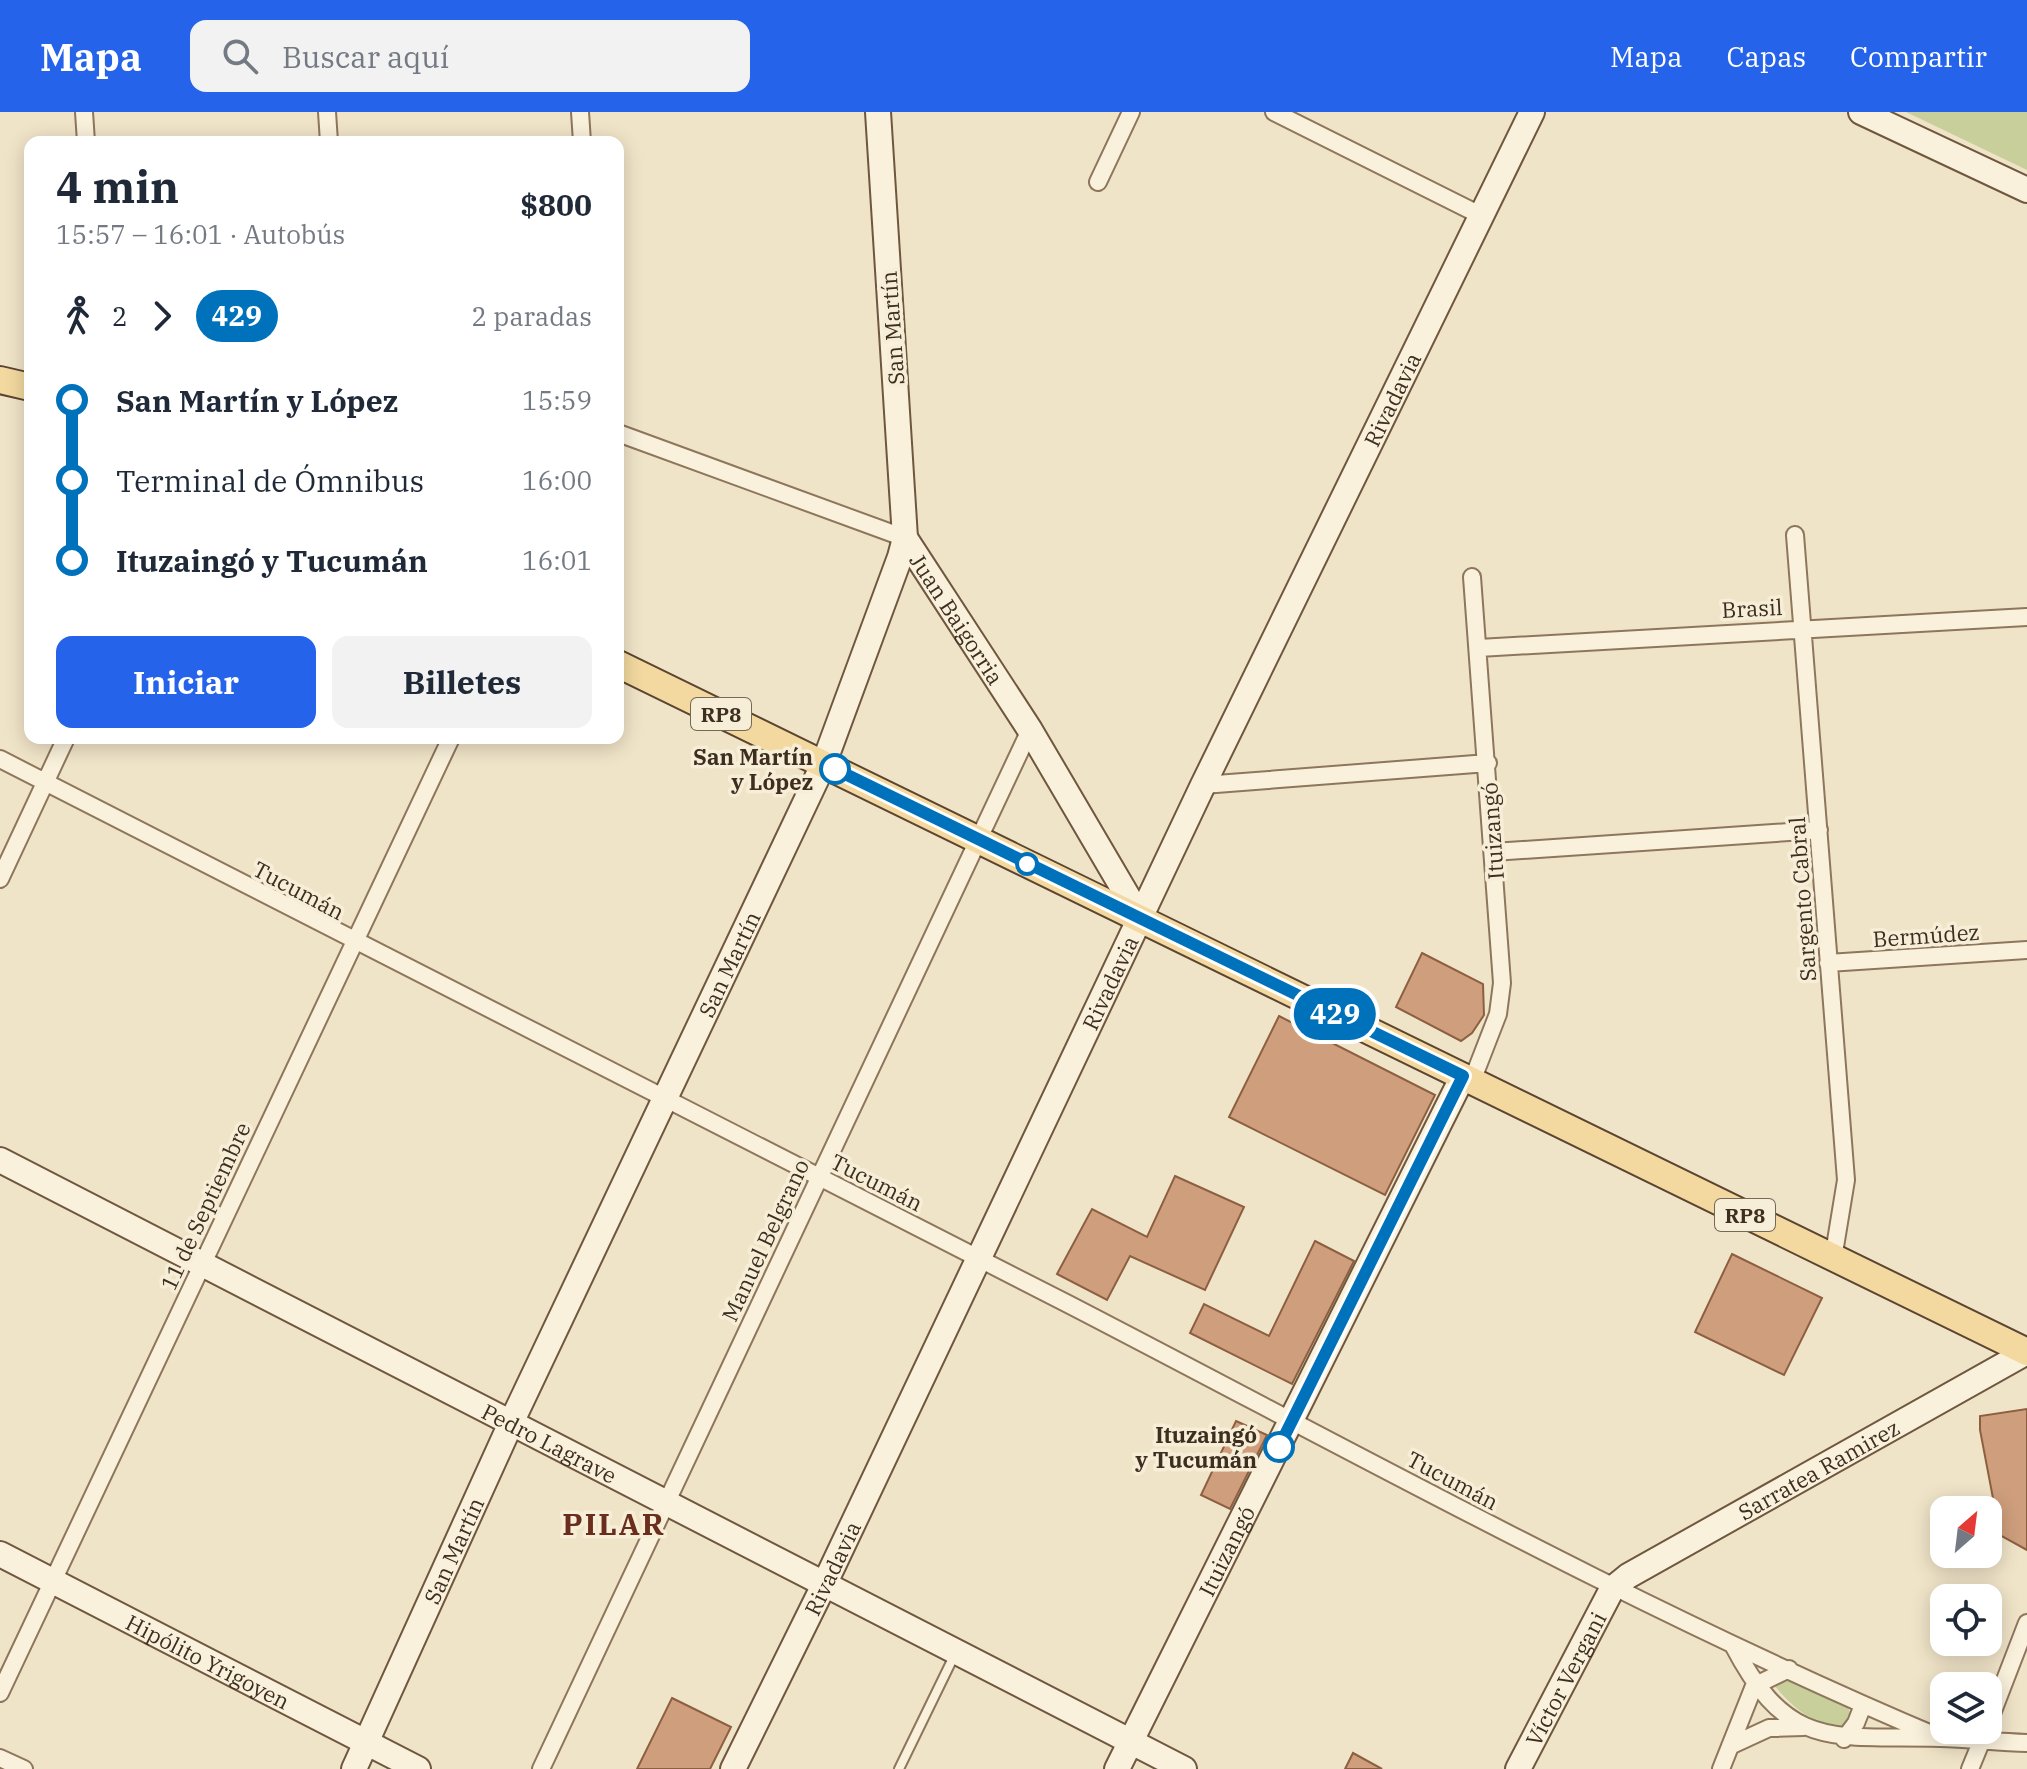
<!DOCTYPE html>
<html lang="es">
<meta charset="utf-8">
<style>
:root{--surface:#fff;--page:#f2f2f3;--text:#1f2937;--muted:#747a83;--accent:#2563eb}
body{margin:0;font-family:"IBM Plex Serif",serif;background:var(--page);color:var(--text);height:100vh;display:flex;flex-direction:column;font-size:30px;white-space:nowrap}
*{box-sizing:border-box;margin:0}
p{font-size:26px;color:var(--muted)}
.icon{flex:none;width:44px;height:44px;fill:none;stroke:currentColor;stroke-width:2;stroke-linecap:round;stroke-linejoin:round}
.map{position:relative;flex:1;overflow:hidden}
.panel{position:absolute;left:24px;top:24px;width:600px;height:608px;display:flex;flex-direction:column;background:var(--surface);border-radius:16px;box-shadow:0 4px 20px #0003}
.panel>*{flex:none}
.badge{padding:0 16px;border-radius:26px;font-size:28px;line-height:52px}
.needle{width:52px;rotate:28deg}
.buttons{position:absolute;left:1930px;top:1384px;display:grid;gap:16px}
.buttons a{display:grid;place-items:center;width:72px;height:72px;border-radius:16px;background:var(--surface);box-shadow:0 4px 20px #0003;font-size:40px}
.map>.badge{position:absolute;translate:-50% -50%;box-shadow:0 0 0 4px #fff}
.legs{display:flex;align-items:center;gap:12px;height:88px;padding:0 32px;font-size:26px}
.legs p{margin-inline-start:auto}
.summary{display:flex;align-items:center;justify-content:space-between;height:136px;padding:0 32px}
h1{font-size:44px;font-weight:700;line-height:60px}
.button{display:flex;gap:16px;margin-top:auto;padding:16px 32px}
.button a{flex:1;height:92px;border-radius:16px;background:var(--accent);color:#fff;font-size:32px;font-weight:700;line-height:92px;text-align:center}
.button a+a{background:var(--page);color:var(--text)}
ul{padding:0 32px;list-style:none}
li{display:flex;align-items:center;gap:28px;height:80px;font-size:30px}
li i{display:grid;place-items:center;width:12px;height:100%;margin:0 10px;background:currentColor}
li i::after{content:'';width:20px;height:20px;margin:-10px;border:6px solid;border-radius:50%;background:var(--surface)}
li p{margin-inline-start:auto}
li:first-child i{background:linear-gradient(#0000 50%,currentColor 0)}
li:last-child i{background:linear-gradient(currentColor 50%,#0000 0)}
header{display:flex;align-items:center;gap:48px;box-sizing:border-box;height:112px;padding:0 40px;background:var(--accent);color:#fff}
header strong{font-size:38px}
nav{display:flex;gap:44px;margin-inline-start:auto;font-size:28px}
.search{width:560px;height:72px;background:var(--page);display:flex;align-items:center;gap:20px;box-sizing:border-box;padding:0 28px;border-radius:16px;color:var(--muted);font-size:30px}
.map>svg:first-child{display:block}
.green{fill:#c9cf9b}
.building{fill:#cf9f7d;stroke:#8d5f41;stroke-width:2}
.lines{fill:none;stroke-linecap:round;stroke-linejoin:round}
.lane-casing{stroke:#8d765c;stroke-width:12}
.street-casing{stroke:#8d765c;stroke-width:20}
.secondary-casing{stroke:#6f573f;stroke-width:28}
.primary-casing{stroke:#5b4430;stroke-width:30}
.lane{stroke:#faf1dc;stroke-width:8}
.street{stroke:#faf1dc;stroke-width:16}
.secondary{stroke:#faf1dc;stroke-width:24}
.primary{stroke:#f3d9a0;stroke-width:26}
.line-1-casing{stroke:#fff;stroke-width:18}
.line-1{stroke:#0072bc;stroke-width:12}
.stop-1-dot{fill:#fff;stroke:#0072bc;stroke-width:4}
.labels{text-anchor:middle;dominant-baseline:central;stroke-width:7;stroke-linejoin:round;paint-order:stroke}
.shield{fill:#f7eed8;stroke:#756857;stroke-width:2}
.shield-label{font-size:20px;font-weight:bold;fill:#3d2e20}
.street-label{font-size:22px;fill:#3d2e20;stroke:#f7eed8}
.stop-label{font-size:22px;font-weight:bold;fill:#3d2e20;stroke:#f7eed8;text-anchor:end}
.district-label{font-size:30px;font-weight:bold;letter-spacing:2px;fill:#6b2e1e;stroke:#f7eed8}
</style>
<header>
<strong>Mapa</strong>
<div class="search"><svg class="icon" aria-label="search" viewBox="0 0 24 24"><circle cx="10" cy="10" r="6"/><path d="M15 15l6 6"/></svg>Buscar aquí</div>
<nav><a>Mapa</a><a>Capas</a><a>Compartir</a></nav>
</header>
<div class="map">
<svg width="2027" height="1657" viewBox="0 0 2027 1657">
<rect width="100%" height="100%" fill="#f0e4c8"/>
<path class="green" d="M1906,0H2027V58Z
M1786,1565L1847,1593L1851,1603L1845,1615C1817,1617 1791,1594 1775,1574Z"/>
<path class="building" d="M1422,841L1483,872L1484,903L1472,921L1461,929L1396,895Z
M1279,904L1435,983L1385,1083L1229,1005Z
M1175,1064L1244,1095L1205,1178L1130,1144L1107,1188L1057,1162L1092,1097L1147,1125Z
M1315,1129L1354,1149L1292,1272L1190,1221L1204,1192L1269,1224Z
M1732,1142L1822,1186L1784,1263L1695,1220Z
M2027,1297V1438L2000,1423L1980,1318V1304Z
M1236,1309L1267,1323L1230,1397L1201,1383Z
M672,1586L731,1615L710,1657H637Z
M1353,1641L1382,1657H1345Z"/>
<g class="lines">
<g class="lane-casing">
<path id="lane" d="M899,1657L955,1542"/>
</g>
<g class="street-casing">
<path id="street" d="M84,0L86,30
M327,0L329,30
M580,0L582,30
M1274,0L1482,104
M1098,70L1131,0
M618,321L905,426
M1795,423L1846,1068L1833,1147
M1479,536L2027,505
M0,647C356,831 714,1009 1070,1193C1358,1342 1642,1500 1941,1626
M1203,673L1488,651
M1493,740L1819,718
M0,767L66,626
M1828,851L2027,838
M1472,969L1498,902L1502,871L1472,465
M1733,1533C1789,1641 1835,1623 1940,1626C1969,1627 1998,1630 2027,1631
M1754,1574L1789,1557
M0,1581L451,626
M1988,1612L2027,1511
M1844,1627L1856,1611L1863,1593
M1730,1634L1769,1616L1804,1615
M0,1646L24,1657
M541,1657L1030,618
M1721,1657L1754,1574
M1970,1657L1984,1623"/>
</g>
<g class="secondary-casing">
<g id="secondary">
<path d="M1861,0L2027,78"/>
<path id="s1" d="M905,426L1030,618L1141,807"/>
<path id="s2" d="M0,1048L1184,1657"/>
<path id="s3" d="M0,1442L418,1657"/>
<path id="s4" d="M354,1657L511,1311L824,651L900,445L905,426L878,0"/>
<path id="s5" d="M733,1657L823,1475L1203,673L1532,0"/>
<path id="s6" d="M1117,1657L1463,964"/>
<path id="s7" d="M1518,1657L1612,1477L1628,1464L2027,1240"/>
</g>
</g>
<g class="primary-casing">
<path id="primary" d="M0,268L30,275
M618,552L2027,1240"/>
</g>
<use href="#lane" class="lane"/>
<use href="#street" class="street"/>
<use href="#secondary" class="secondary"/>
<use href="#primary" class="primary"/>
</g>
<g class="lines">
<g class="line-1-casing">
<path id="line-1" d="M835,657L1463,964L1279,1335"/>
</g>
<use href="#line-1" class="line-1"/>
</g>
<g class="stop-1-dot">
<circle cx="835" cy="657" r="14"/>
<circle cx="1027" cy="752" r="10"/>
<circle cx="1279" cy="1335" r="14"/>
</g>
<g class="labels">
<g class="shield">
<rect x="691" y="586" width="60" height="32" rx="6"/>
<rect x="1715" y="1087" width="60" height="32" rx="6"/>
</g>
<g class="shield-label">
<text x="721" y="602">RP8</text>
<text x="1745" y="1103">RP8</text>
</g>
<g class="street-label">
<text transform="translate(892 216) rotate(-94)">San Martín</text>
<text stroke="none"><textPath href="#s5" startOffset="1520">Rivadavia</textPath></text>
<text transform="translate(1752 496) rotate(-3)">Brasil</text>
<text stroke="none"><textPath href="#s1" startOffset="96">Juan Baigorria</textPath></text>
<text transform="translate(1492 719) rotate(-94)">Ituizangó</text>
<text transform="translate(299 778) rotate(28)">Tucumán</text>
<text transform="translate(1802 787) rotate(-94)">Sargento Cabral</text>
<text transform="translate(1926 823) rotate(-4)">Bermúdez</text>
<text stroke="none"><textPath href="#s4" startOffset="888">San Martín</textPath></text>
<text stroke="none"><textPath href="#s5" startOffset="872">Rivadavia</textPath></text>
<text transform="translate(877 1070) rotate(27)">Tucumán</text>
<text transform="translate(205 1094) rotate(-65)">11 de Septiembre</text>
<text transform="translate(765 1128) rotate(-65)">Manuel Belgrano</text>
<text stroke="none"><textPath href="#s2" startOffset="618">Pedro Lagrave</textPath></text>
<text stroke="none"><textPath href="#s7" startOffset="442">Sarratea Ramirez</textPath></text>
<text transform="translate(1453 1368) rotate(28)">Tucumán</text>
<text stroke="none"><textPath href="#s4" startOffset="240">San Martín</textPath></text>
<text stroke="none"><textPath href="#s6" startOffset="244">Ituizangó</textPath></text>
<text stroke="none"><textPath href="#s5" startOffset="224">Rivadavia</textPath></text>
<text stroke="none"><textPath href="#s3" startOffset="234">Hipólito Yrigoyen</textPath></text>
<text stroke="none"><textPath href="#s7" startOffset="102">Víctor Vergani</textPath></text>
</g>
<g class="stop-label">
<text x="813" y="644">San Martín<tspan x="813" dy="25">y López</tspan></text>
<text x="1257" y="1322">Ituzaingó<tspan x="1257" dy="25">y Tucumán</tspan></text>
</g>
<g class="district-label">
<text x="614" y="1411">PILAR</text>
</g>
</g>
</svg>
<div class="buttons">
<a><svg class="needle" viewBox="-14 -14 28 28"><path d="M0-13l5 13h-10z" fill="#e53935"/><path d="M0 13l5-13h-10z" fill="#747a83"/></svg></a>
<a><svg class="icon" aria-label="locate" viewBox="0 0 24 24"><circle cx="12" cy="12" r="6"/><path d="M12 2v4M12 18v4M2 12h4M18 12h4"/></svg></a>
<a><svg class="icon" aria-label="layers" viewBox="0 0 24 24"><path d="M12 4l9 5-9 5-9-5zM3 14l9 5 9-5"/></svg></a>
</div>
<b class="badge" style="left:1335px;top:902px;background:#0072bc;color:#fff">429</b>
<section class="panel">
<div class="summary"><div><h1>4 min</h1><p>15:57 – 16:01 · Autobús</p></div><b>$800</b></div>
<div class="legs"><svg class="icon" aria-label="walk" viewBox="0 0 24 24"><circle cx="13" cy="4" r="2"/><path d="M13 8l-2 6 4 7M11 14l-3 7M7 12l3-4h3l4 4"/></svg>2<svg class="icon" aria-label="forward" viewBox="0 0 24 24"><path d="M9 5l7 7-7 7"/></svg><b class="badge" style="background:#0072bc;color:#fff">429</b><p>2 paradas</p></div>
<ul>
<li><i style="color:#0072bc"></i><b>San Martín y López</b><p>15:59</p></li>
<li><i style="color:#0072bc"></i><span>Terminal de Ómnibus</span><p>16:00</p></li>
<li><i style="color:#0072bc"></i><b>Ituzaingó y Tucumán</b><p>16:01</p></li>
</ul>
<div class="button"><a>Iniciar</a><a>Billetes</a></div>
</section>
</div>
